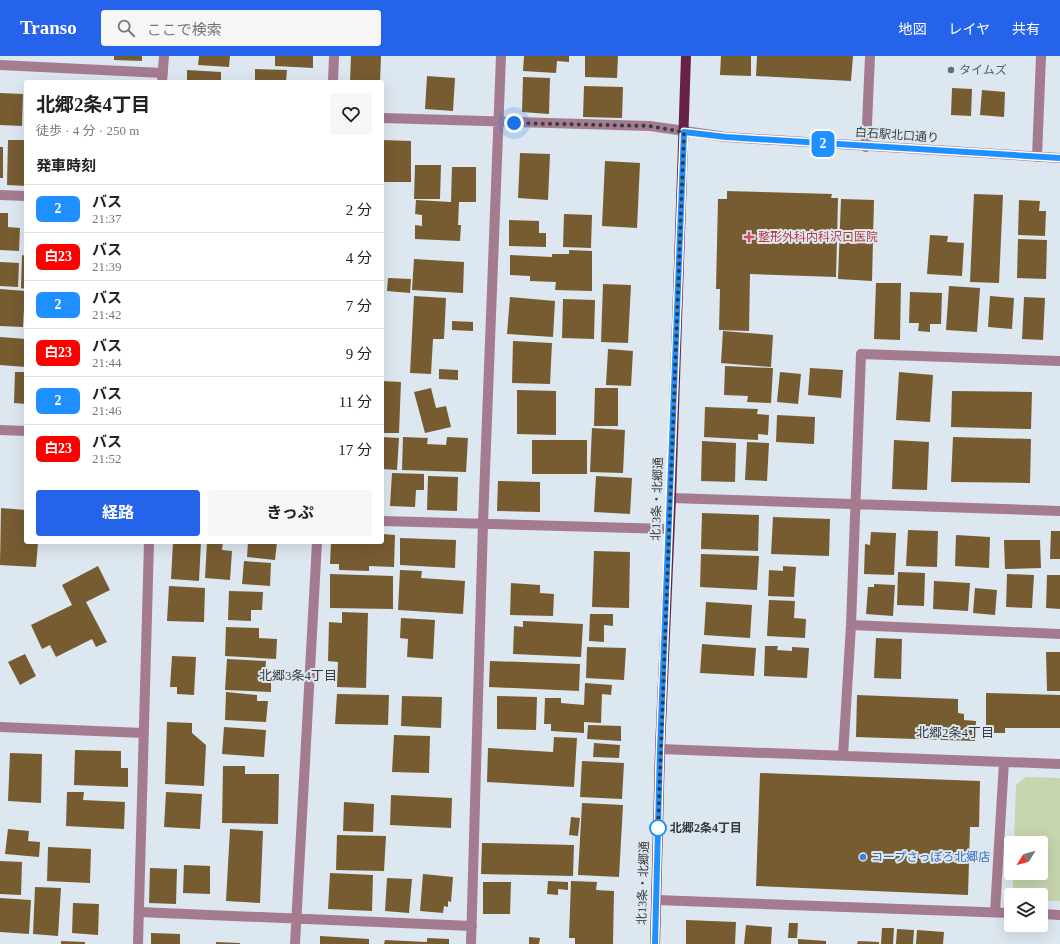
<!DOCTYPE html>
<html lang="ja">
<meta charset="utf-8">
<style>
:root{--surface:#fff;--page:#f6f6f6;--text:#222;--muted:#767676;--line:#e0e0e0;--accent:#2563eb}
body{margin:0;font-family:"Times New Roman","Noto Sans JP",serif;background:var(--page);color:var(--text);height:100vh;display:flex;flex-direction:column;font-size:15px;white-space:nowrap}
*{box-sizing:border-box;margin:0}
p{font-size:13px;color:var(--muted)}
.icon{flex:none;width:22px;height:22px;fill:none;stroke:currentColor;stroke-width:2;stroke-linecap:round;stroke-linejoin:round}
.map{position:relative;flex:1;overflow:hidden}
.side{position:absolute;left:24px;top:24px;width:360px;height:464px;display:flex;flex-direction:column;background:var(--surface);border-radius:4px;box-shadow:0 4px 16px #0002}
.side>*{flex:none}
.badge{padding:0 8px;border-radius:6px;font-size:14px;line-height:26px}
.needle{width:26px;rotate:233deg}
.tools{position:absolute;left:1004px;top:780px;display:grid;gap:8px}
.tools a{display:grid;place-items:center;width:44px;height:44px;border-radius:4px;background:var(--surface);box-shadow:0 4px 16px #0002;font-size:20px}
.you{position:absolute;width:20px;height:20px;margin:-10px;border:3px solid #fff;border-radius:50%;background:#1a73e8;box-shadow:0 0 0 6px #1a73e833}
.map>.badge{position:absolute;translate:-50% -50%;box-shadow:0 0 0 2px #fff}
h2{padding:0 12px;font-size:15px;line-height:36px}
.round{display:grid;place-items:center;flex:none;width:42px;height:42px;border-radius:4px;background:var(--page)}
.summary{display:flex;align-items:center;justify-content:space-between;height:68px;padding:0 12px}
h1{font-size:19px;font-weight:700;line-height:30px}
.cta{display:flex;gap:8px;margin-top:auto;padding:8px 12px}
.cta a{flex:1;height:46px;border-radius:4px;background:var(--accent);color:#fff;font-size:16px;font-weight:700;line-height:46px;text-align:center}
.cta a+a{background:var(--page);color:var(--text)}
ul{padding:0;list-style:none}
li{display:flex;align-items:center;gap:12px;height:48px;padding:0 12px;border-top:1px solid var(--line)}
li div{flex:1}
li b{display:block;font-size:15px}
li em{font-style:normal}
li .badge{min-width:44px;font-weight:700;text-align:center}
header{display:flex;align-items:center;gap:24px;box-sizing:border-box;height:56px;padding:0 20px;background:var(--accent);color:#fff}
header strong{font-size:19px}
nav{display:flex;gap:22px;margin-inline-start:auto;font-size:14px}
.search{width:280px;height:36px;background:var(--page);display:flex;align-items:center;gap:10px;box-sizing:border-box;padding:0 14px;border-radius:4px;color:var(--muted);font-size:15px}
.map>svg:first-child{display:block}
.green{fill:#c7d5ae}
.building{fill:#775c32}
.lines{fill:none;stroke-linecap:round;stroke-linejoin:round}
.minor{stroke:#a57b8f;stroke-width:10}
.major{stroke:#672249;stroke-width:10}
.line-casing{stroke:#fff;stroke-width:9}
.line{stroke:#1e90ff;stroke-width:6}
.walk{stroke:#363a3e;stroke-width:4;stroke-dasharray:0 7.2}
.service-dot{fill:#5c6f8a;stroke:#dde7ef;stroke-width:1.5}
.health-dot{fill:#e0444e;stroke:#dde7ef;stroke-width:1.5}
.stop-dot{fill:#fff;stroke:#1e90ff;stroke-width:2}
.shop-dot{fill:#3f7fe0;stroke:#dde7ef;stroke-width:1.5}
.labels{text-anchor:middle;dominant-baseline:central;stroke-width:4;stroke-linejoin:round;paint-order:stroke}
.service-label{font-size:12px;fill:#4e5e75;stroke:#dde7ef;text-anchor:start}
.street-label{font-size:12px;fill:#363a3e;stroke:#dde7ef}
.health-label{font-size:12px;fill:#be3a42;stroke:#dde7ef;text-anchor:start}
.stop-label{font-size:12px;font-weight:bold;fill:#363a3e;stroke:#dde7ef;text-anchor:start}
.shop-label{font-size:12px;fill:#366cbe;stroke:#dde7ef;text-anchor:start}
.neighbourhood-label{font-size:13px;fill:#363a3e;stroke:#dde7ef}
</style>
<header>
<strong>Transo</strong>
<div class="search"><svg class="icon" aria-label="search" viewBox="0 0 24 24"><circle cx="10" cy="10" r="6"/><path d="M15 15l6 6"/></svg>ここで検索</div>
<nav><a>地図</a><a>レイヤ</a><a>共有</a></nav>
</header>
<div class="map">
<svg width="1060" height="888" viewBox="0 0 1060 888">
<rect width="100%" height="100%" fill="#dde7ef"/>
<path class="green" d="M1026,721L1060,722V845H1041V839H1015L1013,836V817H1041V787H1014L1016,729Z"/>
<path class="building" d="M114,0H142V5L114,4Z
M199,0H230L229,11L198,9Z
M275,0H313V12L275,10Z
M351,0H381L380,26H350Z
M524,0H569V6L557,5L556,17L523,15Z
M585,0H618L617,22L585,21Z
M721,0H751V20L720,19Z
M757,0H853L851,25L756,20Z
M255,13L287,14L286,26H255Z
M187,14L221,16V26H187Z
M427,20L455,22L453,55L425,53Z
M523,21L550,22L549,58L522,56Z
M584,30L623,31L622,62L583,61Z
M952,32L972,33L971,60L951,59Z
M982,34L1005,36L1004,61L980,59Z
M0,37L23,38L22,70L0,69Z
M8,84H26V130L7,129Z
M382,84L411,85V126H382Z
M0,91H3V122H0Z
M520,97L550,98L548,144L518,142Z
M605,105L640,107L637,172L602,170Z
M415,109H441L440,143H414Z
M452,111H476V146H459L458,169H461L460,185L415,183V169L422,170V159L415,158L416,144L451,146Z
M727,135L832,138L831,142H838L836,221L750,218L749,275L719,274L720,233H716L718,143H727Z
M974,138L1003,139L999,227L970,226Z
M841,143L874,144L872,225L838,223Z
M1019,144L1040,145L1039,155H1046L1045,180L1018,179Z
M0,157H8V171L20,172L19,195L0,194Z
M564,158L592,159L591,192L563,191Z
M509,164L539,165V177H546V191L509,190Z
M930,179L948,180L947,186L964,187L962,220L927,218Z
M1018,183L1047,184L1046,223L1017,222Z
M569,194L592,195V235L555,234L556,226L530,225V220L510,219V199L552,201V198H569Z
M22,199L26,200V233L21,232Z
M414,203L464,206L463,237L412,234Z
M0,206L19,207L18,231L0,230Z
M388,222L411,223L410,237L387,235Z
M876,227H901L900,284L874,283Z
M603,228L631,229L628,287L601,286Z
M949,230L980,232L977,276L946,274Z
M0,233L25,235L23,271L0,270Z
M910,236L942,237L941,268H930V276L918,275L919,267H909Z
M414,240L446,242L444,283H433L431,318L410,317Z
M990,240L1014,242L1012,273L988,271Z
M510,241L555,245L553,281L507,278Z
M1024,241L1045,242L1043,284L1022,283Z
M563,243L595,244L594,283L562,282Z
M452,265L473,266V275L452,274Z
M723,275L773,279L771,311L721,307Z
M0,281L26,283V311L0,309Z
M513,285L552,287L550,328L512,327Z
M608,293L633,295L631,330L606,329Z
M725,310L773,312L771,347L747,346L748,340L724,339Z
M810,312L843,314L841,342L808,339Z
M439,313L458,314V324L439,323Z
M15,316H26V348L14,347Z
M780,316L801,318L798,348L777,346Z
M899,316L933,319L930,366L896,364Z
M382,325L401,326L399,377H382Z
M431,332L436,352L446,350L451,371L425,377L414,336Z
M595,332H618V370H594Z
M517,334L556,335V379L517,378Z
M952,335L1032,336L1031,373L951,371Z
M705,351L758,353L757,358L769,359L768,379L758,378V384L704,381Z
M777,359L815,361L814,388L776,386Z
M592,372L625,374L623,417L590,416Z
M382,381L399,382L397,414L382,413Z
M403,381L428,382L427,388L446,389L447,381L468,382L466,416L402,414Z
M953,381L1031,383L1030,427L951,426Z
M532,384H587V418H532Z
M894,384L929,386L927,434L892,433Z
M702,385L736,387L735,426L701,425Z
M747,386L769,387L767,425L745,424Z
M392,417L424,418V434H416L415,451L390,450Z
M428,420L458,421L457,455L427,454Z
M596,420L632,422L630,458L594,456Z
M498,425L540,426V456L497,455Z
M1,452L26,454V486H38L36,511L0,509Z
M702,457L759,459L758,495L701,493Z
M773,461L830,463L829,500L771,498Z
M908,474L938,475L937,511L906,510Z
M1051,475H1060V503H1050Z
M871,476L896,477L894,519L864,518L865,488L870,489Z
M382,478L395,479L394,511L369,510V515L339,514V508H330L331,486H382Z
M956,479L990,481L989,512L955,510Z
M400,482L456,484L455,512L400,509Z
M1004,484H1040L1041,512L1005,513Z
M173,486H201L199,525L171,523Z
M207,486H223L222,494L232,495L230,524L205,522Z
M248,486H277L275,504L247,501Z
M594,495L630,496L629,552L592,551Z
M701,498L759,500L757,534L700,531Z
M244,505L271,507L270,530L242,528Z
M98,510L110,534L86,546L107,586L96,591L92,583L56,601L50,589L42,593L31,569L72,549L62,529Z
M783,510L796,511L794,541L768,540L769,514L783,515Z
M400,514L422,515L421,522L465,525L463,558L398,554Z
M898,516L925,517L924,550L897,549Z
M330,518L393,520V553L330,552Z
M1007,518L1034,519L1032,552L1006,551Z
M1047,519H1060V553L1046,552Z
M934,525L970,527L968,555L933,553Z
M511,527L540,529V537L554,538L553,560L510,559Z
M874,528L895,529L893,560L866,558L868,531H874Z
M169,530L205,532L204,566L167,565Z
M975,532L997,534L995,559L973,557Z
M229,535L263,536L262,554H251V565L228,564Z
M769,544L795,545L794,562L806,563L805,582L767,580Z
M706,546L752,549L750,582L704,579Z
M342,556L368,557L366,632L337,631L338,606L328,605L329,566L342,567Z
M590,558H613V570L604,569V586L589,585Z
M401,562L435,564L433,603L407,601L408,583L400,582Z
M523,565L583,568L581,601L513,598L514,570L523,571Z
M226,571L259,572V582L277,583L276,603L225,600Z
M876,582L902,583L901,623L874,622Z
M702,588L756,592L754,620L700,617Z
M765,590H778L777,594L792,595V591L809,592L807,622L764,620Z
M587,591L626,592L624,624L586,622Z
M1046,596H1060V635H1047Z
M25,598L36,620L20,629L8,606Z
M172,600L196,601L194,639L177,638V631H170Z
M227,603L266,605L265,620H271V636L225,634Z
M490,605L580,608L579,635L489,631Z
M585,627L612,629L611,639L602,638L601,667L584,666V677L551,675V668H544L545,642H561V647L584,649Z
M226,636L257,639V645H268L266,666L225,664Z
M986,637L1060,639V672H1005V677H986Z
M337,638L389,639L388,669L335,668Z
M857,639L958,643V657L964,658V664L976,665L975,685L856,681Z
M402,640L442,641L441,672L401,670Z
M497,640L537,641L536,674L497,673Z
M167,666L192,667V677L206,689L204,730L165,728Z
M588,669L621,670V685L587,683Z
M224,671L266,674L264,701L222,698Z
M394,679L430,680L429,717L392,716Z
M554,681L577,682L574,731L487,726L488,692L553,696Z
M594,687L620,689L619,702L593,701Z
M75,694L121,695V712H128V731L74,729Z
M10,697L42,698L41,747L8,745Z
M582,705L624,707L622,743L580,741Z
M223,710H245V718H279L278,768L222,767Z
M760,717L980,725L979,771H970L968,839L756,830Z
M67,736H84L83,744L125,746L124,773L66,770Z
M166,736L202,738L200,773L164,771Z
M391,739L452,742L451,772L390,769Z
M344,746L374,748L373,776L343,775Z
M582,747L623,749L619,821L578,819Z
M571,761L580,762L578,780L569,779Z
M8,773L29,775L28,785L40,786L39,801L5,798Z
M230,773L263,775L260,847L226,845Z
M337,779L386,780L384,815L336,814Z
M482,787L574,789L573,820L481,818Z
M48,791L91,793L90,827L47,825Z
M0,805L22,806L21,839L0,838Z
M184,809L210,810V838L183,837Z
M150,812L177,813L176,848L149,847Z
M330,817L373,819L372,855L328,853Z
M423,818L453,821L451,846L448,845V851L444,850L443,857L420,855Z
M387,822L412,823L409,857L385,855Z
M548,825L568,826V834L558,833V839L547,838Z
M571,825L597,826L596,834L614,835L613,888H575V882H569Z
M483,826H511L510,858H483Z
M35,831L61,832L58,880L33,878Z
M0,842L31,844L29,878L0,876Z
M73,847L99,848L98,879L72,877Z
M686,864L736,866L735,888H686Z
M789,867H798L797,882H788Z
M746,869L772,871L771,888H744Z
M882,872H894L893,888H881Z
M897,873L914,874L913,888H896Z
M917,874L944,876L943,888H916Z
M151,877L180,878V888H151Z
M320,880L369,883V888H320Z
M529,881L540,882L539,888H529Z
M427,882L449,883V888H384L385,884L427,886Z
M798,883L826,885V888H798Z
M61,885L85,886V888H61Z
M858,885L879,886V888H857Z
M216,886L240,887V888H216Z"/>
<g class="lines">
<path class="minor" d="M0,9L163,17
M162,26L164,0
M333,26L334,0
M382,62L650,70L726,81L1060,102
M866,91L870,0
M1037,101L1041,0
M0,139L26,140
M0,374L26,375
M671,442L1060,455
M382,465L669,473
M851,569L1060,578
M0,671L143,677
M660,693L1060,708
M843,700L851,569L861,298L1060,305
M656,844L1011,857
M139,856L472,870
M995,856L1004,706
M1041,858L1060,859
M138,888L149,486
M295,888L317,486
M471,888L483,467L501,0"/>
<path class="major" d="M655,888L660,693L671,442L686,0"/>
</g>
<g class="lines">
<g class="line-casing">
<path id="line" d="M655,888L660,693L684,76L726,81L1060,102"/>
</g>
<use href="#line" class="line"/>
<path class="walk" d="M514,67L650,70L684,76L658,772"/>
</g>
<circle class="service-dot" cx="951" cy="14" r="4"/>
<path class="health-dot" d="M747 175h4v4h4v4h-4v4h-4v-4h-4v-4h4z"/>
<circle class="stop-dot" cx="658" cy="772" r="8"/>
<circle class="shop-dot" cx="863" cy="801" r="4"/>
<g class="labels">
<g class="service-label">
<text x="959" y="14">タイムズ</text>
</g>
<g class="street-label">
<text transform="translate(897 79) rotate(4)">白石駅北口通り</text>
<text transform="translate(657 443) rotate(-88)">北13条・北郷通</text>
<text transform="translate(643 827) rotate(-88)">北13条・北郷通</text>
</g>
<g class="health-label">
<text x="758" y="181">整形外科内科沢口医院</text>
</g>
<g class="stop-label">
<text x="670" y="772">北郷2条4丁目</text>
</g>
<g class="shop-label">
<text x="871" y="801">コープさっぽろ北郷店</text>
</g>
<g class="neighbourhood-label">
<text x="298" y="619">北郷3条4丁目</text>
<text x="955" y="676">北郷2条4丁目</text>
</g>
</g>
</svg>
<div class="tools">
<a><svg class="needle" viewBox="-14 -14 28 28"><path d="M0-13l5 13h-10z" fill="#e53935"/><path d="M0 13l5-13h-10z" fill="#767676"/></svg></a>
<a><svg class="icon" aria-label="layers" viewBox="0 0 24 24"><path d="M12 4l9 5-9 5-9-5zM3 14l9 5 9-5"/></svg></a>
</div>
<div class="you" style="left:514px;top:67px"></div>
<b class="badge" style="left:823px;top:88px;background:#1e90ff;color:#fff">2</b>
<section class="side">
<div class="summary"><div><h1>北郷2条4丁目</h1><p>徒歩 · 4 分 · 250 m</p></div><a class="round"><svg class="icon" aria-label="heart" viewBox="0 0 24 24"><path d="M12 20l-8-8c-3-5 5-10 8-4 3-6 11-1 8 4z"/></svg></a></div>
<h2>発車時刻</h2>
<ul>
<li><span class="badge" style="background:#1e90ff;color:#fff">2</span><div><b>バス</b><p>21:37</p></div><em>2 分</em></li>
<li><span class="badge" style="background:#f00;color:#fff">白23</span><div><b>バス</b><p>21:39</p></div><em>4 分</em></li>
<li><span class="badge" style="background:#1e90ff;color:#fff">2</span><div><b>バス</b><p>21:42</p></div><em>7 分</em></li>
<li><span class="badge" style="background:#f00;color:#fff">白23</span><div><b>バス</b><p>21:44</p></div><em>9 分</em></li>
<li><span class="badge" style="background:#1e90ff;color:#fff">2</span><div><b>バス</b><p>21:46</p></div><em>11 分</em></li>
<li><span class="badge" style="background:#f00;color:#fff">白23</span><div><b>バス</b><p>21:52</p></div><em>17 分</em></li>
</ul>
<div class="cta"><a>経路</a><a>きっぷ</a></div>
</section>
</div>
